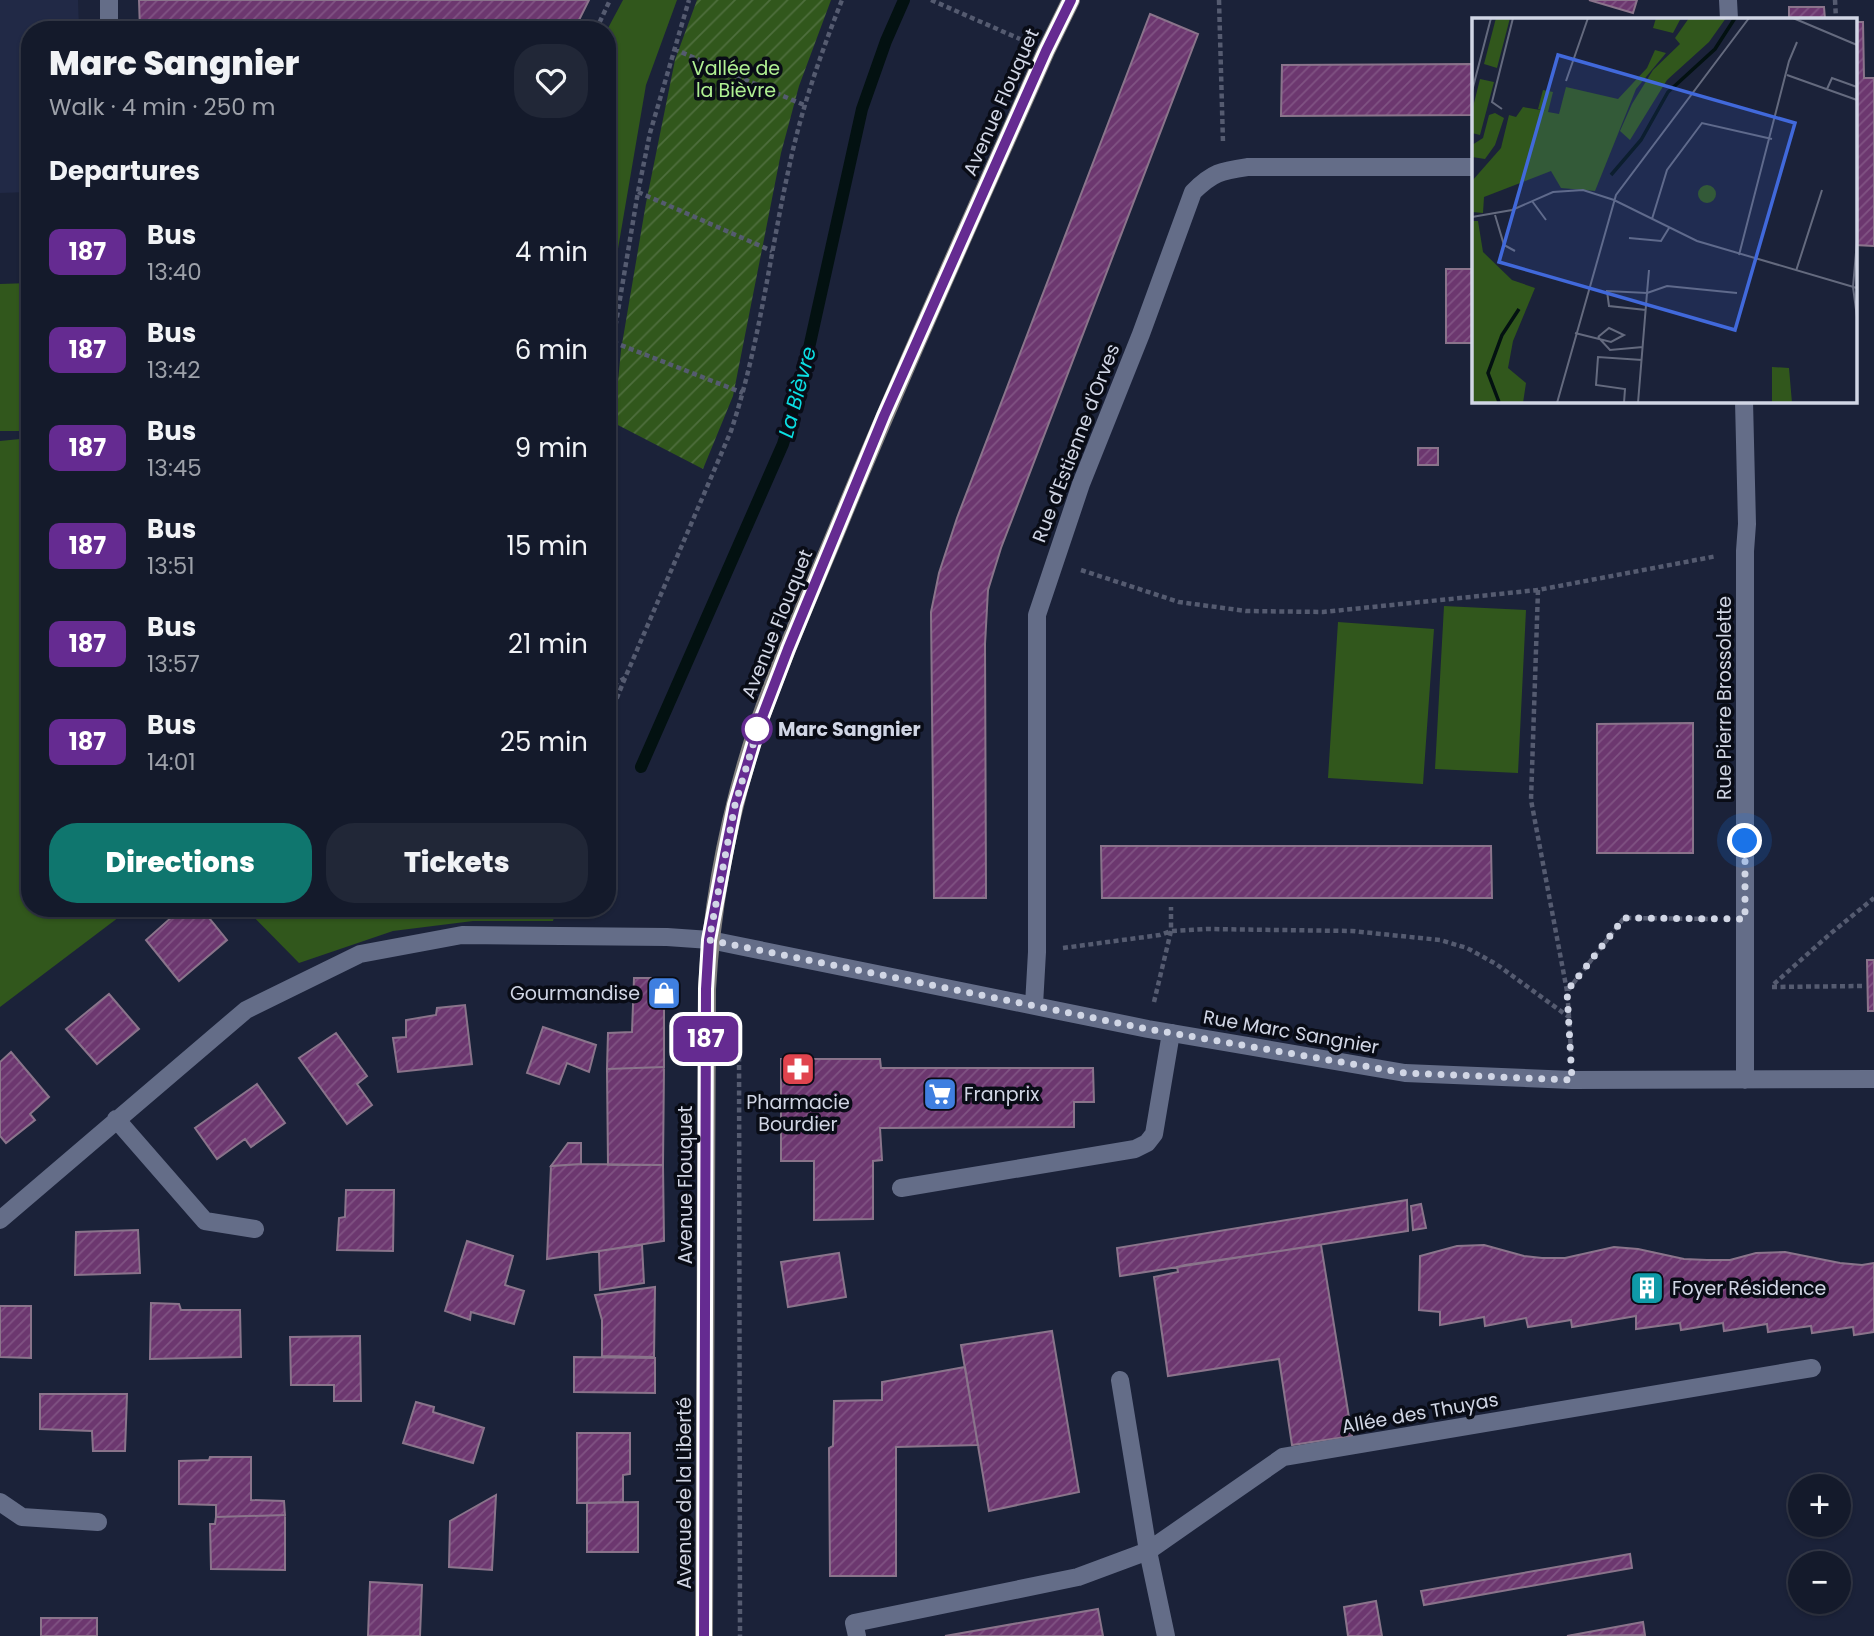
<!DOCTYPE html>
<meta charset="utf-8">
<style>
:root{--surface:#141a2b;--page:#212737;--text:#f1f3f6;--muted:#9da1a9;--line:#333847;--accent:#0f766e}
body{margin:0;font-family:Poppins,sans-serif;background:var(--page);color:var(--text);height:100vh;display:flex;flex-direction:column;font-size:26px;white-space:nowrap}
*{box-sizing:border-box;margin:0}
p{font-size:23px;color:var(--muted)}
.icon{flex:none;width:38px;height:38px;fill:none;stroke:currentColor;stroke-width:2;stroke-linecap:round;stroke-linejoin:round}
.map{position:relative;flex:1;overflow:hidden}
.drawer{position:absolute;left:21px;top:21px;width:595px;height:896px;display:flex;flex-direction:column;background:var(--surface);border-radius:28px;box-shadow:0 2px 5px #0004,0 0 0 2px var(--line)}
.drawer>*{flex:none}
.badge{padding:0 14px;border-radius:10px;font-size:24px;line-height:46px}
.buttons{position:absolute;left:1788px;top:1474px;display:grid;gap:14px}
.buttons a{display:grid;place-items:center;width:63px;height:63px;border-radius:50%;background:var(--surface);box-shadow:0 2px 5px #0004,0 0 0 2px var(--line);font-size:35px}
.you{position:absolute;width:35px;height:35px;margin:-18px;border:5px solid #fff;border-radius:50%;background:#1a73e8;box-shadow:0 0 0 10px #1a73e833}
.map>.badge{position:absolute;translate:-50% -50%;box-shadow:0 0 0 4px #fff}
h2{padding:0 28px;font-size:26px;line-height:63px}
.round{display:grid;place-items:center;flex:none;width:74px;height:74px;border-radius:28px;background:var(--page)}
.headline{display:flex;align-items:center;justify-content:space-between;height:119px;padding:0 28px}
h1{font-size:33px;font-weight:800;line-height:52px}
.primary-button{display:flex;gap:14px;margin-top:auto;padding:14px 28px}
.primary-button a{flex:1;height:80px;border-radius:28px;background:var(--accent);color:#fff;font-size:28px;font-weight:800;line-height:80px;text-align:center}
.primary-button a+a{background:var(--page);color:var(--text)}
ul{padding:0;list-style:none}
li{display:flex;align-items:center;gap:21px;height:98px;padding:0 28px}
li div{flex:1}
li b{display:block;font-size:26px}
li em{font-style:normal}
li .badge{min-width:77px;font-weight:700;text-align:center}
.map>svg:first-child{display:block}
.built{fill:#212946}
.green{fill:#31571c}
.garden{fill:url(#garden-furrows)}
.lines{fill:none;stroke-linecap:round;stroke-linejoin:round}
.stream{stroke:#031111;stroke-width:12}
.building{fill:url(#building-hatch);stroke:#8a748b;stroke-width:2}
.path{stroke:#555b70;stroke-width:4.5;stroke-dasharray:5 3.5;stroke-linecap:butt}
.lane{stroke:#646d88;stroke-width:18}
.street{stroke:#646d88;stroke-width:18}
.secondary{stroke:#83817f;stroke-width:18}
.line-casing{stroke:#fff;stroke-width:16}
.line{stroke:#652b91;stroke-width:10}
.walk{stroke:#d1d6e5;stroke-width:7;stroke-dasharray:0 12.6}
.stop-dot{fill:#fff;stroke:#652b91;stroke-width:3.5}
.labels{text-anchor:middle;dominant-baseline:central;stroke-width:7;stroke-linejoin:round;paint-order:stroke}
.park-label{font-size:19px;fill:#b0f093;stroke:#090c16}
.street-label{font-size:19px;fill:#d1d6e5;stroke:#090c16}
.stop-label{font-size:19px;font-weight:bold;fill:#d1d6e5;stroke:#090c16;text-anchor:start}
.poi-label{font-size:19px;fill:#d1d6e5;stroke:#090c16;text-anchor:start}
.water-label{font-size:21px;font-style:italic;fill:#0bdfe3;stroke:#090c16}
.inset-river{fill:none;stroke:#031111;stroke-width:3.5}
.inset-road{fill:none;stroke:#646a7e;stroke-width:2}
.view{fill:#4169db;fill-opacity:0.15;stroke:#4169db;stroke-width:3.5}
.inset-edge{fill:none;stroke:#d1d6e5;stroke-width:3.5}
</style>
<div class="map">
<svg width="1874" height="1636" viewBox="0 0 1874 1636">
<defs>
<pattern id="garden-furrows" width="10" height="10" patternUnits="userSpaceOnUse" patternTransform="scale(1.75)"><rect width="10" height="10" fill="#31571c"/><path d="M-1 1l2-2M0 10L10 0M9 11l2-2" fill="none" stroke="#4e6e3d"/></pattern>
<pattern id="building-hatch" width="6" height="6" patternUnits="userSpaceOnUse" patternTransform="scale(1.75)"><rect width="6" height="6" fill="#6c376f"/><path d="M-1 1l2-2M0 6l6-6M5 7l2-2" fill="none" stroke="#805383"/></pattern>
</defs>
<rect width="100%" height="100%" fill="#1b2239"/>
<path class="built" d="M0,0H78L79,30H30V192L0,193Z"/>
<path class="green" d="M623,0H677L646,85L607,313V30Z
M30,283V431H0V284Z
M30,438V908H131L0,1007V441Z
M1444,606L1526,610L1518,773L1435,769Z
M1338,622L1434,629L1423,784L1328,778Z
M245,908H557L553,921H473L393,931L299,963Z"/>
<path class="garden" d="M697,0H831L799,86L781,153L733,396L703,469L614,423L621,350L646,203L675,60Z"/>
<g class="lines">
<path class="stream" d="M641,767L783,444L801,384L862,109L886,41L904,0"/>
</g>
<path class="building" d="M139,0H589L574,30H140Z
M1589,0H1637L1633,13Z
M1789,7H1824L1825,19H1789Z
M1150,14L1198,34L1001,548L988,590L985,644L986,898H934L931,612L939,573L957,518Z
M1855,22H1863L1864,78H1874V246L1855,245Z
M1473,64V115L1281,116L1282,65Z
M1446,269H1473V343H1446Z
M1418,448H1438V465H1418Z
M1693,723V853H1597V724Z
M1101,846H1491L1492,898H1102Z
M182,908H201L227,940L179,981L146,940Z
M1867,960H1874V1011H1868Z
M634,978H664V1067L607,1069L608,1033L632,1032Z
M109,994L139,1029L97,1064L66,1029Z
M465,1005L472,1064L398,1072L393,1038L406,1037V1020L436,1015L437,1008Z
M543,1027L596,1045L589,1072L567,1063L559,1084L527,1073Z
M336,1033L367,1076L357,1084L372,1105L347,1124L299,1058Z
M11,1052L49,1097L30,1114L35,1120L6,1143L0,1136V1062Z
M781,1059H880L881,1068H1093L1094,1102H1074V1127L880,1128L882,1160L873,1161V1219L814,1220V1161H781Z
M664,1067L663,1165H608L607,1069Z
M257,1084L285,1123L251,1147L245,1139L217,1159L195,1128Z
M568,1143H581V1164L551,1166Z
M581,1164L663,1165L664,1241L547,1259L551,1166Z
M346,1190H394L393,1251L337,1250L339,1218L345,1217Z
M1407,1200L1408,1231L1120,1276L1117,1248Z
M1421,1204L1426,1228L1413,1230L1411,1206Z
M138,1230L140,1273L75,1275L76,1232Z
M467,1241L513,1256L505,1285L524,1291L514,1324L471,1312L470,1320L445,1311Z
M642,1245L644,1283L600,1290L599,1251Z
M1321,1245L1352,1436L1292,1445L1279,1359L1168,1376L1154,1277L1178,1272L1177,1267L1185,1265Z
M1484,1245L1524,1256L1542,1258H1565L1614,1247L1638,1249L1684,1259L1707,1260H1730L1756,1253L1785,1252L1840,1263L1862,1265L1874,1263V1332L1854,1335L1853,1327L1812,1333L1811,1326L1768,1332L1767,1324L1724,1331L1723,1323L1681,1330L1680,1323L1636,1329V1316L1572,1327L1571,1320L1528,1327L1526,1318L1485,1326L1484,1317L1440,1325V1312L1419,1310L1420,1256L1457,1246Z
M839,1253L846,1297L788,1307L781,1262Z
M655,1287L654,1357L602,1356V1320L595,1295Z
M151,1303L179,1304L181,1310H240L241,1357L150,1359Z
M0,1306H31V1358L0,1357Z
M1052,1331L1079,1492L989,1511L961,1345Z
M360,1336L361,1401H334V1385H291L290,1337Z
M574,1357L655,1358V1393L574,1392Z
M965,1367L978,1445L896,1447V1576H830L829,1448L833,1446L834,1401L882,1400V1382Z
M40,1394H127L125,1451H93L92,1431L40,1429Z
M416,1402L434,1407L433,1412L484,1428L473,1463L403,1443Z
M577,1433H630V1474L623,1475V1502L577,1503Z
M210,1457H251V1500L284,1501L285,1515L216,1517V1505L179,1504V1461L209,1460Z
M496,1495L492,1570L449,1567L450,1521Z
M638,1502V1552H587V1503Z
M285,1515V1570L211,1569L210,1524H215L216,1517Z
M1630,1554L1632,1568L1424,1605L1421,1591Z
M370,1582L422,1585L420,1636H368Z
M1376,1601L1382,1636H1348L1344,1607Z
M1098,1609L1103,1636H945Z
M41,1618H97V1636H41Z
M1643,1622L1645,1635L1567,1636Z"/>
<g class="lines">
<path class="path" d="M931,0L1020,39
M1219,0L1223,143
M1835,0L1836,19
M596,30L610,0
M674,49L804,105
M638,192L772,251
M613,342L743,393
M607,376L638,192L650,133L689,0
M1081,570L1179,602L1246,611L1323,612L1538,590L1717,556
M1538,590L1531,800L1567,991L1569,1016
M607,701L616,683L625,678L731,431C760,344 770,252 790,163C802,107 821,53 842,0
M607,722L625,678
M607,893L609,907
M1063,948L1160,935L1171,931L1206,929L1352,931L1440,940L1467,948L1496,964L1569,1017L1571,1052
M1774,984L1830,934L1874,898
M1772,987L1862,986
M1568,990L1624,918L1716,919
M1154,1002L1171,931V907
M737,1023L739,1026L740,1636"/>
<path class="lane" d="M109,30V0
M901,1188L1135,1149L1147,1143L1154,1134L1171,1033
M857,1636L854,1623L1078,1577L1148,1551L1120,1380
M1166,1636L1148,1551L1283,1457L1812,1368"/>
<path class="street" d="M1728,0L1729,19
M1744,401L1747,524L1745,551V1080
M1034,1005L1037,952V615L1081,484L1141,334L1193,192C1213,172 1221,171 1248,167H1473
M116,1119L205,1221L255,1229
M0,1220L246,1010L360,954L462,935L667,937L710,940L1148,1029L1405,1073L1572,1080L1874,1079
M0,1502L22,1517L98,1522"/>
<path class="secondary" d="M704,1636L707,989C712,900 730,810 758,725C782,656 813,588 841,520C906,362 977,207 1046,51L1071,0"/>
</g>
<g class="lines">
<g class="line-casing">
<path id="line" d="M704,1636L706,989L709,940L725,855L735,805L759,725L788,649L884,416L1046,51L1071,0"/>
</g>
<use href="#line" class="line"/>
<path class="walk" d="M757,729L759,725L735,805L709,940L1148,1029L1405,1073L1572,1080L1567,991L1624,918L1745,919V841"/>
</g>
<defs>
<g id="shop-square" transform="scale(1.75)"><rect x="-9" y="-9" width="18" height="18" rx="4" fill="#3f7fe0" stroke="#090c16"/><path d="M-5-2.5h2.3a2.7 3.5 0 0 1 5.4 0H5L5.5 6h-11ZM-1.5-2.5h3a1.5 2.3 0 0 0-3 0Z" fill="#fff"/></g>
<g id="pharmacy-square" transform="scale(1.75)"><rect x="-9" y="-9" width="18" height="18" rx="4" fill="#e0444e" stroke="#090c16"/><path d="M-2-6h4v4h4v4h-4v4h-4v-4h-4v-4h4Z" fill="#fff"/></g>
<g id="supermarket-square" transform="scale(1.75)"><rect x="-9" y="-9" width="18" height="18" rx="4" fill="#3f7fe0" stroke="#090c16"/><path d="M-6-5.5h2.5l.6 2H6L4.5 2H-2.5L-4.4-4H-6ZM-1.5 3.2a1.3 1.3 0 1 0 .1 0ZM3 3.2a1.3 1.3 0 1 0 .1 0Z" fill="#fff"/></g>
<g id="building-square" transform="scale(1.75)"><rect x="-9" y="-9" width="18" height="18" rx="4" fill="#0f9aa8" stroke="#090c16"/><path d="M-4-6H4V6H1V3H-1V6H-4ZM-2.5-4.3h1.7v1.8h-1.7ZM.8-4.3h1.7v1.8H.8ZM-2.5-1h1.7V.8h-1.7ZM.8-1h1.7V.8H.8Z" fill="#fff"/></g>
</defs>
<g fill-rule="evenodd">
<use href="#shop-square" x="664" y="993"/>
<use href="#pharmacy-square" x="798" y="1069"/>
<use href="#supermarket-square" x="940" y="1094"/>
<use href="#building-square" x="1647" y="1288"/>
</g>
<circle class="stop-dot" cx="757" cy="729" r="14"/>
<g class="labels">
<g class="park-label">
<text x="736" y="68">Vallée de<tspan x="736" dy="22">la Bièvre</tspan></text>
</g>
<g class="street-label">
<text transform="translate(1001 102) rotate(-66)">Avenue Flouquet</text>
<text transform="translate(1076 443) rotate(-69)">Rue d'Estienne d'Orves</text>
<text transform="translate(777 624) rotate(-68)">Avenue Flouquet</text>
<text transform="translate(1724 698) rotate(-90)">Rue Pierre Brossolette</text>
<text transform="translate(1291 1032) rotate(10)">Rue Marc Sangnier</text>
<text transform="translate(685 1185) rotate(-90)">Avenue Flouquet</text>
<text transform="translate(1420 1413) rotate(-10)">Allée des Thuyas</text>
<text transform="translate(684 1493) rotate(-90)">Avenue de la Liberté</text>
</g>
<g class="stop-label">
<text x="778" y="729">Marc Sangnier</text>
</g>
<g class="poi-label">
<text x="640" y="993" text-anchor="end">Gourmandise</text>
<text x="964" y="1094">Franprix</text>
<text x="798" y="1102" text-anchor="middle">Pharmacie<tspan x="798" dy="22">Bourdier</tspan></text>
<text x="1672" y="1288">Foyer Résidence</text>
</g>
<g class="water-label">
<text transform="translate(797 392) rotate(-75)">La Bièvre</text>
</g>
</g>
<g transform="translate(1472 18)">
<rect width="385" height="385" fill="#1b2239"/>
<path d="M24,0H38L25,50L12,46ZM184,0H209L201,15L181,10ZM183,32L194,35L164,71L123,173L89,170L79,153L12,179L11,195L0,194V163L29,130L37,97L44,99L51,89L74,93L66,91L71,72L81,74L76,94L87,96L94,69L146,81L175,50ZM8,61L22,64L8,117L0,115V93ZM23,95L32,100L23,127L13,141L0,139V127L11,120L17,97ZM226 176a9 9 0 1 1 18 0a9 9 0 1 1-18 0ZM300,349L317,350L320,385H300Z" fill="#31571c"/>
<path d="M0,203H6L11,234L40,262L63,270L41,323L36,350L54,365L51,385H0Z" fill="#31571c"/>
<path d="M217,0H254L237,24L195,62L158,122L148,113L160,86L181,52L208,26L203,20Z" fill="#31571c"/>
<path class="inset-river" d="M139,157L169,122L196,74L243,31L263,0M27,384L16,355L30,317L47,291"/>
<path class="inset-road" d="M321,0L385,27M315,57L385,82M94,63L116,0M355,71L360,60L385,69M0,73L19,0M30,91L20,84L41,0M60,183L74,202M23,197L32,227L43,233M0,199L40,192L81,174L111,172L142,182L225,223L385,270M180,201L195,152L230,105L300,121M157,220L189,223L197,210M385,223L381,269L385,299M267,237L317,43L325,24M324,253L350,172M174,292L137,288L135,273L175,275L177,252M103,315L139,324L152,317L137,310L126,319M126,319L138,332L171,329M85,385L144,177L277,0M152,385L153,371L124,367L126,339L170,342M166,385L175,275L195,268L265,275"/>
<path class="view" d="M86,37L323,105L263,312L27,244Z"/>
<rect width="385" height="385" class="inset-edge"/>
</g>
</svg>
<div class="buttons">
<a>+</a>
<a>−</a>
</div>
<div class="you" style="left:1745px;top:841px"></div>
<b class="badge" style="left:706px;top:1039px;background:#652b91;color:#fff">187</b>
<section class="drawer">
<div class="headline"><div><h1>Marc Sangnier</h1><p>Walk · 4 min · 250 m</p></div><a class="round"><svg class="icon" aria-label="heart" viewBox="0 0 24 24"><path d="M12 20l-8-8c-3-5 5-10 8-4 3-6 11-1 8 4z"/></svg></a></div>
<h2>Departures</h2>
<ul>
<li><span class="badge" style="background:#652b91;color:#fff">187</span><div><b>Bus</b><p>13:40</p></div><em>4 min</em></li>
<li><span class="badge" style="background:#652b91;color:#fff">187</span><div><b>Bus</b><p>13:42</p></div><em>6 min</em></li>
<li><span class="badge" style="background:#652b91;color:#fff">187</span><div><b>Bus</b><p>13:45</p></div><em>9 min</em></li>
<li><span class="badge" style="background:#652b91;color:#fff">187</span><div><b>Bus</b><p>13:51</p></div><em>15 min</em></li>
<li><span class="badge" style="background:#652b91;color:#fff">187</span><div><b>Bus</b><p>13:57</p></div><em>21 min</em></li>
<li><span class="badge" style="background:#652b91;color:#fff">187</span><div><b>Bus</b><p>14:01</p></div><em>25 min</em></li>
</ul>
<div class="primary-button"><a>Directions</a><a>Tickets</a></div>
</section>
</div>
